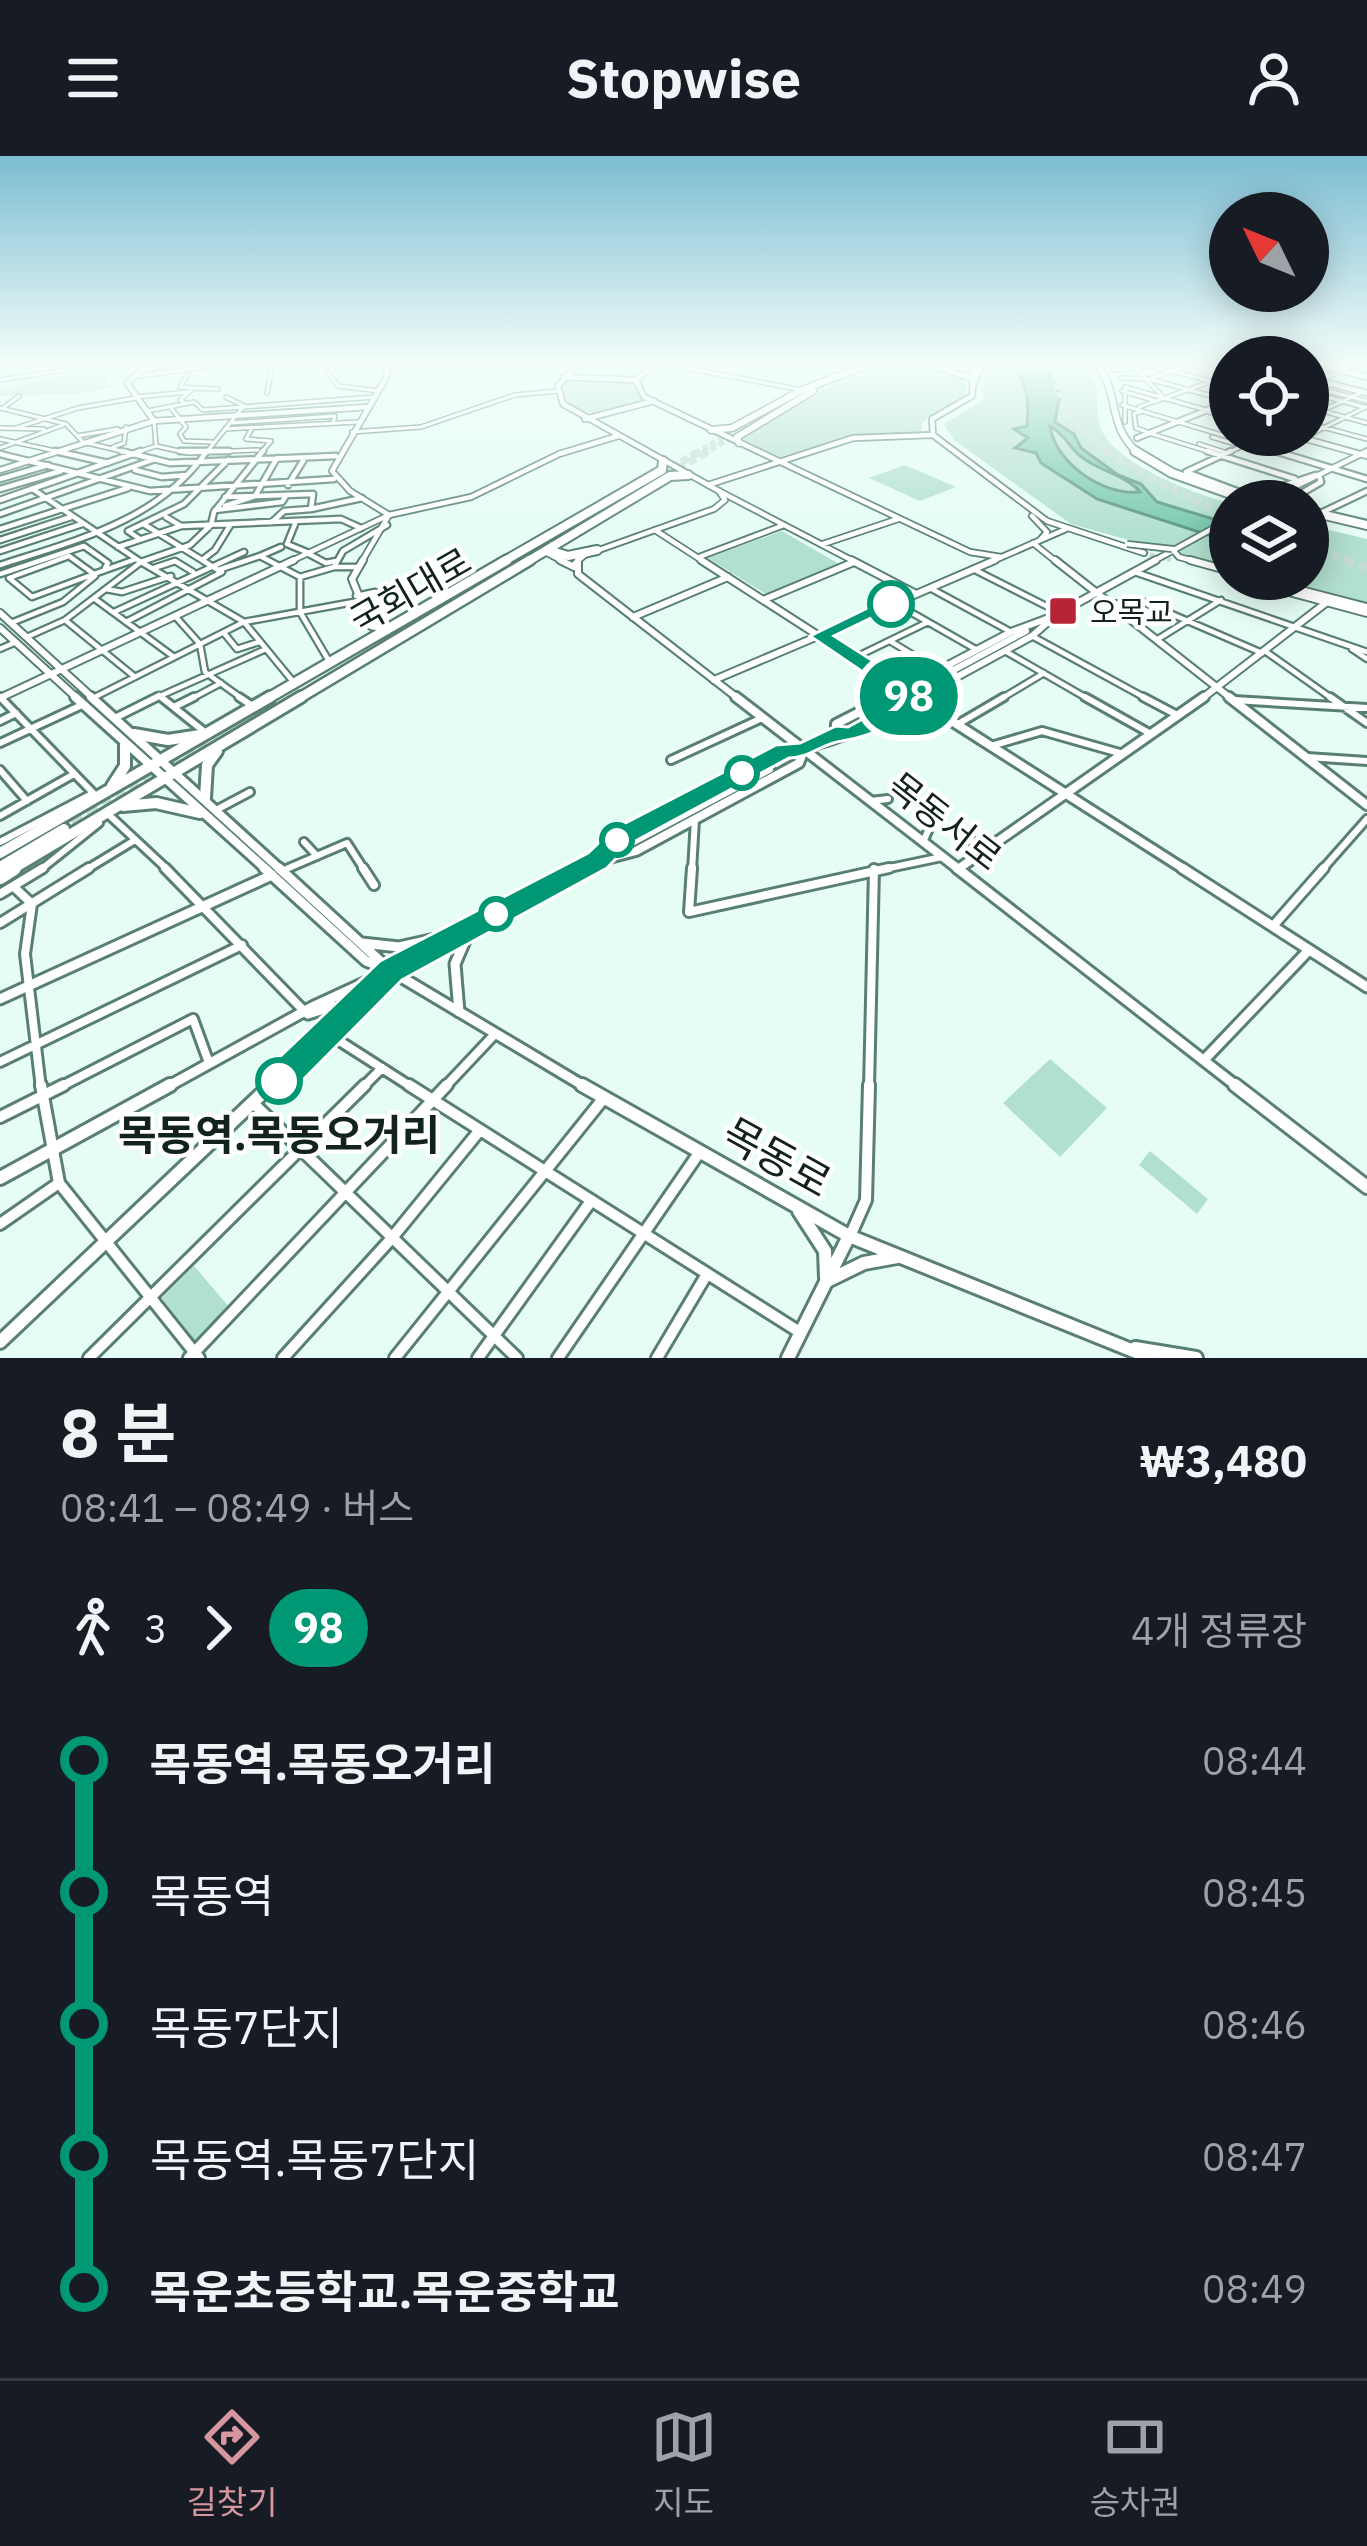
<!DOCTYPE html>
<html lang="ko">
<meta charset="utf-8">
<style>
:root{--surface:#171b24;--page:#20242c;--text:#f1f3f6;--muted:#9ea1a6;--line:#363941;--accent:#d6969f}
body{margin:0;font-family:"IBM Plex Sans","Noto Sans KR",sans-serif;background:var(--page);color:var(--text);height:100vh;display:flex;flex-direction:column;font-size:45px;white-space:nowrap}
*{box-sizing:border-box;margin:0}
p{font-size:39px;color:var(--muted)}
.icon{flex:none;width:66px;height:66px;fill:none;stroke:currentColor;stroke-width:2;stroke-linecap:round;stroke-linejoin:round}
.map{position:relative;height:1202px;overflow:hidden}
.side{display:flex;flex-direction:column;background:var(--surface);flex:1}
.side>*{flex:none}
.badge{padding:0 24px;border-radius:39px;font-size:42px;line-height:78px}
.needle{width:78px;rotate:313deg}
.controls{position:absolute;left:1209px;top:36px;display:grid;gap:24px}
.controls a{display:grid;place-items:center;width:120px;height:120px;border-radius:50%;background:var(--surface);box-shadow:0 6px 30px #0003;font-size:60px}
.map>.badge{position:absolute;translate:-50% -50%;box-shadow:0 0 0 6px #fff}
.legs{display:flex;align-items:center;gap:18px;height:132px;padding:0 60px;font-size:39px}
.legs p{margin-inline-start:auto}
.overview{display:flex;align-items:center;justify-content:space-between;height:204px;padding:0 60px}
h1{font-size:66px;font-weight:700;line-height:90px}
ul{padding:0 60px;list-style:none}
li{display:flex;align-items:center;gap:42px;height:132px;font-size:45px}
li i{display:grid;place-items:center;width:18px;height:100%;margin:0 15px;background:currentColor}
li i::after{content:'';width:30px;height:30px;margin:-15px;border:9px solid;border-radius:50%;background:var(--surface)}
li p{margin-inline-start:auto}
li:first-child i{background:linear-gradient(#0000 50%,currentColor 0)}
li:last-child i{background:linear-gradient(currentColor 50%,#0000 0)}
header{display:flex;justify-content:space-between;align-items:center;height:156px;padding:0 60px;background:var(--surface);font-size:54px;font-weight:700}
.tabs{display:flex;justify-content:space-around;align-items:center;height:168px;border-top:3px solid var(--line);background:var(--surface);font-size:33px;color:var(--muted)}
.tabs a{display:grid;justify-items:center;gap:6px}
.tabs .on{color:var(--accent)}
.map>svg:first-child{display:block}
.green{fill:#b2e0cf}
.water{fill:#7ac9b0;stroke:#5b9784;stroke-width:3;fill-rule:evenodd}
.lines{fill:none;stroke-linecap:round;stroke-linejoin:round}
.secondary-tunnel-far2{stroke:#c5dcd4;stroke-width:4.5;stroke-dasharray:4.5 1.5;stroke-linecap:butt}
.secondary-tunnel-far1{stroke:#c5dcd4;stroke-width:6;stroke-dasharray:6 3;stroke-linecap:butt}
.secondary-tunnel{stroke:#c5dcd4;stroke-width:8;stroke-dasharray:8 4.5;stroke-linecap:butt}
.primary-tunnel-far2{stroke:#c5dcd4;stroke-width:6;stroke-dasharray:6 3;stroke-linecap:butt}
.primary-tunnel-far1{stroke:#c5dcd4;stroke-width:8;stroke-dasharray:8 3;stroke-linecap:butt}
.primary-tunnel{stroke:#c5dcd4;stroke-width:10;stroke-dasharray:10 6;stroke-linecap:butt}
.trunk-tunnel-far3{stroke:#c5dcd4;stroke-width:6;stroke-dasharray:6 3;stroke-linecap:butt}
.trunk-tunnel-far2{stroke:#c5dcd4;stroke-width:8;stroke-dasharray:8 4.5;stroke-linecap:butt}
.trunk-tunnel-far1{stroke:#c5dcd4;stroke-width:10;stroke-dasharray:10 4.5;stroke-linecap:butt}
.trunk-tunnel{stroke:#c5dcd4;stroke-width:12;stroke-dasharray:12 6;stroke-linecap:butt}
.minor-far4-casing{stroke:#597f72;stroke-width:6}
.minor-far3-casing{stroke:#597f72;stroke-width:9}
.minor-far2-casing{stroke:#597f72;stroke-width:12}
.minor-far1-casing{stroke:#597f72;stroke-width:14}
.minor-casing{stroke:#597f72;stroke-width:16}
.tertiary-far4-casing{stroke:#597f72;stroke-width:8}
.tertiary-far3-casing{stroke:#597f72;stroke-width:10}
.tertiary-far2-casing{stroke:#597f72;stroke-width:14}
.tertiary-far1-casing{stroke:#597f72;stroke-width:15}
.tertiary-casing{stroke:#597f72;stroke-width:18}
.secondary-far4-casing{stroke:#597f72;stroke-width:8}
.secondary-far3-casing{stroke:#597f72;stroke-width:10}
.secondary-far2-casing{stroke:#597f72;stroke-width:14}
.secondary-far1-casing{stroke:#597f72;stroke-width:15}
.secondary-casing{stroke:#597f72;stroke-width:18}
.primary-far4-casing{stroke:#597f72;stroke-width:9}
.primary-far3-casing{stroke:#597f72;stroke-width:12}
.primary-far2-casing{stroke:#597f72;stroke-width:14}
.primary-far1-casing{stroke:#597f72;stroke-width:16}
.primary-casing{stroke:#597f72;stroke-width:20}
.minor-far4{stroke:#fff;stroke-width:3}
.minor-far3{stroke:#fff;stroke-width:4.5}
.minor-far2{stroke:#fff;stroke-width:6}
.minor-far1{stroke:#fff;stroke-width:8}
.minor{stroke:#fff;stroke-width:10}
.tertiary-far4{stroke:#fff;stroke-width:4.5}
.tertiary-far3{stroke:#fff;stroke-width:6}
.tertiary-far2{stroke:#fff;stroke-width:8}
.tertiary-far1{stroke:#fff;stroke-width:9}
.tertiary{stroke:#fff;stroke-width:12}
.secondary-far4{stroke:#fff;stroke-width:4.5}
.secondary-far3{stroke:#fff;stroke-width:6}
.secondary-far2{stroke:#fff;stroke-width:8}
.secondary-far1{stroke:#fff;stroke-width:9}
.secondary{stroke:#fff;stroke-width:12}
.primary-far4{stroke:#fff;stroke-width:6}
.primary-far3{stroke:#fff;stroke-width:8}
.primary-far2{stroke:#fff;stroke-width:9}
.primary-far1{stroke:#fff;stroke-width:10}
.primary{stroke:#fff;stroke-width:14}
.secondary-bridge-casing{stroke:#597f72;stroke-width:8;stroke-linecap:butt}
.secondary-bridge{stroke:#fff;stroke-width:4.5}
.line-1{fill:#009775;stroke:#fff;stroke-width:3}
.stop-1-dot{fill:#fff;stroke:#009775;stroke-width:6}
.poi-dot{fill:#b62535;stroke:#fff;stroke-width:4.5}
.labels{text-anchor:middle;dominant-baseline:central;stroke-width:9;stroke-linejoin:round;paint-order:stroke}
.far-poi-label{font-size:30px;fill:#12221c;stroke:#fff;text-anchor:start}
.street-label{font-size:36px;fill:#12221c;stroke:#fff}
.near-stop-label{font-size:42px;font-weight:bold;fill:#12221c;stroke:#fff}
.near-street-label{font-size:42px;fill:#12221c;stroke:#fff}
</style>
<header><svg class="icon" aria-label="menu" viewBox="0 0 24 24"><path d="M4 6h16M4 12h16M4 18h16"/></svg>Stopwise<svg class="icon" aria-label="person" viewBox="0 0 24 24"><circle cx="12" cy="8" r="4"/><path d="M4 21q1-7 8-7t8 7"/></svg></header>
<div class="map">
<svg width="1367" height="1202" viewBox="0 0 1367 1202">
<rect width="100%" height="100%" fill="#e5fdf4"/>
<path class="green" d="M103,210L119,212L108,219L105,229H121L77,238L0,240V234Z
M894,210L958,216L967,230L964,242L922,266V276L856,279L779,301L741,284L827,231Z
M985,210H1083C1104,233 1093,245 1101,272C1111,306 1198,340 1230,347V412L1071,368L954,284L944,268L983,245Z
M570,222L634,226L636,236L647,244C617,257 586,268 563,240L564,224Z
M905,309L956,331L920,345L869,322Z
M1308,369L1367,383V449L1270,423H1308Z
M782,375L841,409L769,440L708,402Z
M1050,903L1107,952L1060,1001L1003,947Z
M1150,995L1208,1043L1197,1058L1139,1009Z
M194,1110L230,1152L197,1187L162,1142Z"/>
<path class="water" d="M1015,210H1044L1060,238L1055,266L1074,278L1081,292L1118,319L1141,328L1157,346L1230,368V386L1097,343L1041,307L1036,297L1015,292L1028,282L1014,273L1027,270C1029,245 1028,232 1015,210ZM1050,270C1063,278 1067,286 1075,295C1092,314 1126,318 1140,336C1103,340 1055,307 1050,270Z"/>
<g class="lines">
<path class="secondary-tunnel-far2" d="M1144,397L1171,404"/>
<path class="secondary-tunnel-far1" d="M899,544L948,517"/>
<path class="secondary-tunnel" d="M833,579L904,541
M769,613L804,594"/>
<path class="primary-tunnel-far2" d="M695,298L754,263"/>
<path class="primary-tunnel-far1" d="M653,323L700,295"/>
<path class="primary-tunnel" d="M117,642L207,588"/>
<path class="trunk-tunnel-far3" d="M1052,210C1059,250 1078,274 1110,298
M802,240L883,210
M703,298L748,272"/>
<path class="trunk-tunnel-far2" d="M1106,295L1147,321L1230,361
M667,319L708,295
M1308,390L1353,407"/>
<path class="trunk-tunnel-far1" d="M1345,404L1367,412"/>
<path class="trunk-tunnel" d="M58,679L113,647"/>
<g class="minor-far4-casing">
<path id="minor-far4" d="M675,210L802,234
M1156,211L1230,230
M143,213L166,210
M1136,213L1162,240
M1114,214L1158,210
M327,216L338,230L379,235
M134,221L211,210
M1121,222L1149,223L1188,210
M1149,223L1230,245
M0,224L90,210
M1308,229L1353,210
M1308,230L1367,245
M194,232L218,233
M1122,235L1153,244
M1308,236L1364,251
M267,237L272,210
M135,241L189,236
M185,247L180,244L194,232L180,231L188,218
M1122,249L1285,298
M1139,251L1230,219
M1308,251L1367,267
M0,252L66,268L83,286L134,298
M3,252L19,240
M171,252L186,271L180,278L184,285L212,286
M147,255L194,246L203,254L374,241
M1143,255L1134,258L1136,272L1150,277
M1308,261L1363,236
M154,265L156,290L188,297L258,294
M1125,266V231L1206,254
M230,267L335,260L333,267
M1308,267L1367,283
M0,272L44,273
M16,272L78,252L136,242
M225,273L358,266
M251,274L246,283L271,285L260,298
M352,276L421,271L515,239L559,235
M1149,277L1216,298
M77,280L118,273
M1212,281L1239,289
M1303,282L1366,251
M0,283L69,298
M1199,288L1224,296
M113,291L124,287L126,271
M0,292L63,269
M132,298L156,290
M205,298L244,250L226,241
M1225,298L1267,279"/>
</g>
<g class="minor-far3-casing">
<path id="minor-far3" d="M55,295L108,307
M121,295L170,307L336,300
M180,295H229
M1207,295L1295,323
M1275,295L1367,323
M0,298L150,335L334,323
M277,302L255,340L313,338L311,353L362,342
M135,314L162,321L187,319
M1186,316L1242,337
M1186,316L1231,295
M0,323L48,309
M288,329L303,305
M0,333L61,315
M34,334L141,406L244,466L295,528
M1255,339L1316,319
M225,341L255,340L225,350
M0,344L141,295
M1288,345L1321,326L1319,319
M215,354L282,346L286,340
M1323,356L1367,335
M0,358L155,303
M166,361L181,370L341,363L361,372
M272,366L284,355L311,353
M231,368L215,394L202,404L218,414L260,400L300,421V456L329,505
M295,368L287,388L309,397
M145,369L202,404
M0,373L128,332
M140,383L128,375L184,348L228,304
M0,384L71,361
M118,391L181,370
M0,395L82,368
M307,397L326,407L336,405
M69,400L94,418L32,441L9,422Z
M260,400L281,391
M0,409C77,384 158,365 207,295
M334,411L343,395L387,369
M154,412L175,405L193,416
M973,413L1060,457
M1135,416L1367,496
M0,418L84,390L108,407L105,412
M94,418L136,403
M300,421L334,411H357
M930,432L1011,476
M106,433L122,436L171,420
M356,440L375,436
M95,443L174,501
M893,446L977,494
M1114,448L1139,444L1262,497
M114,456L244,396
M175,460L200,488L205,516L244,544
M65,464L135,521
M126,466L222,416
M11,467L63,446L95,420
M224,477L237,493L259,486
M1032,480L1149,544
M27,481L65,464L141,406L190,389L211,369L214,356L263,295
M1158,483L1221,444
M890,485L938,514
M0,493L16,486
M1352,493L1367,503
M1005,495L1090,544
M1265,495L1334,544
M854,502L928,466
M159,539L165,544
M95,541L244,466L359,445
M151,544L266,493
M189,544L221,527
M999,544L1044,517"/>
</g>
<g class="minor-far2-casing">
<path id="minor-far2" d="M0,541L97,641
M161,541L206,577
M239,541L254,551
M1085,541L1151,578
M1143,541L1177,559
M1330,541L1367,567
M1234,544L1367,552
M174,551L194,541
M117,561L157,541
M0,565L16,557
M958,568L1004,541
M0,587L84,548
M991,590L1042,575L1123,598
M1307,601L1367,605
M671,604L762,562
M0,614L27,645
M870,645L888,643
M218,653L250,636
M108,658L169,715
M0,660L74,618
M969,684L990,691
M0,686L90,639
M304,686L317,700
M923,686L928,675
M284,714L347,687L365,715
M39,715L99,667
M84,715L135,684
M692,715L695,663
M875,715L942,701
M1321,715L1367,663"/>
</g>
<g class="minor-far1-casing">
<path id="minor-far1" d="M165,712L306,857
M363,712L374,729
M692,712L689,756L889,712
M14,731L32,748L25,798L41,932
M0,738L43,712
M0,767L89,712
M1273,770L1324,712
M327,877L413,932
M0,906L242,789
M58,932L193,863L209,907
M362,932L382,912
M444,932L494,879
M869,932L874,713"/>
</g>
<g class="minor-casing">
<path id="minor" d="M41,929L59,1027L199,1202
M409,929L798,1175
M254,948L517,1202
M0,961L64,929
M0,1068L59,1027
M851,1078L866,1044L869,929
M89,1202L365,929
M189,1202L447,929
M283,1202L391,1083L480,974
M395,1202L603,943
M478,1202L591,1045
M558,1202L699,997
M657,1202L707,1118"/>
</g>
<g class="tertiary-far4-casing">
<path id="tertiary-far4" d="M146,210L127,227L154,265L368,251
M1323,210L1367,221
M564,221L636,224
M1208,255L1230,261
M585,263L654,245
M1292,279L1367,300
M1137,282L1230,245
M0,314L154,265
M708,329L853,282L933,279
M719,335L857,407
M655,374L706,407
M823,388L898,363
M699,401L784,369
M287,407L389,359L471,341L559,298L618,280"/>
</g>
<g class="tertiary-far3-casing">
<path id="tertiary-far3" d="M701,404L819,480
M851,404L914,437
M763,444L854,406
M633,461L728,421
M714,524L818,480
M0,542L294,404
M1200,544L1327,446"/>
</g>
<g class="tertiary-far2-casing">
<path id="tertiary-far2" d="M958,713L1204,541"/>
</g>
<g class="tertiary-far1-casing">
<path id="tertiary-far1" d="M0,843L272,719
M308,858L333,850L334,866
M1204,904L1309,794
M165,932L314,850L390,815"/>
</g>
<g class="tertiary-casing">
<path id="tertiary" d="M0,1022L170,929"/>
</g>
<g class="secondary-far4-casing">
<path id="secondary-far4" d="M652,210L636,224L644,241L970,396L1001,401
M934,210L970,222
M974,210L972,240L932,263L933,279L1047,365L1144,397
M1308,222L1367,237
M1268,344L1367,295
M1032,360L1047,376L1040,384
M1033,387L1058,407
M1172,393L1179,401L1201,407
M547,397L566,407
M361,407L389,359L350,335L332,315L386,222L388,210
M575,407L585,399L714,353L725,344L719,335L563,248L558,230L576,210
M988,407L1066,373
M1150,407L1230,363"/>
</g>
<g class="secondary-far3-casing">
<path id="secondary-far3" d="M363,404L352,423L371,470L385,473
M560,404L574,411
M578,404V418L740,544
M1055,404L1233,544
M1190,404L1230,415
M1241,423L1367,457
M1293,432L1366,451
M0,457L95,544
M1050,462L1156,404
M0,472L79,544
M819,480L918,544
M819,480L995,404
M948,517L1026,475
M883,544L931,535L1032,480L1048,466
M907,544L916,526L1011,476L1054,460"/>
</g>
<g class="secondary-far2-casing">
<path id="secondary-far2" d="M75,541L268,715
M91,541L282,715
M736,541L961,715
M914,541L1187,715
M1229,541L1367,649
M836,577V568L889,541
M603,699L621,681L785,595C809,594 898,563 909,541
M609,702L636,695L799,607L804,594
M577,715L769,613"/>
</g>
<g class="secondary-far1-casing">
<path id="secondary-far1" d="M264,712L366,805L384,812
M279,712L391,815L587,932
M957,712L1239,932
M1182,712L1367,831
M362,787L399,791L453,779
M459,856L455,808L470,773
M268,932L391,815L583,712"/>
</g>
<g class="secondary-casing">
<path id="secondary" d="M582,929L849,1080L1151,1202
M1235,929L1367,1031
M799,1055L825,1095L826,1122
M827,1125L864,1107L897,1101
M0,1186L271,929
M1135,1192L1196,1202
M788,1202L849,1080"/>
</g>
<g class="primary-far4-casing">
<path id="primary-far4" d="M938,210H963
M1098,210C1121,241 1106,269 1139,298
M973,228L980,210
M711,274L732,272L802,234L865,210
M739,287L737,281L813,235"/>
</g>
<g class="primary-far3-casing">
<path id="primary-far3" d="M1135,295L1172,317L1242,342
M1238,337L1276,345
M1308,355L1367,369
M553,390L552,395L568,400L597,394
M501,407L662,314L663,305
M525,407L670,320L688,319"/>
</g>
<g class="primary-far2-casing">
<path id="primary-far2" d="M265,544L507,404
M296,544L530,404"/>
</g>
<g class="primary-far1-casing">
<path id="primary-far1" d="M134,578L168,584L200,579
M112,630L125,610V589
M205,642L207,609L217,595
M123,650L156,647L200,657
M0,697L270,541
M0,711L64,673
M9,715L301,541"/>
</g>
<g class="primary-casing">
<path id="primary" d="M0,721L14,712"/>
</g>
<use href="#minor-far4" class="minor-far4"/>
<use href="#minor-far3" class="minor-far3"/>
<use href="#minor-far2" class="minor-far2"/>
<use href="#minor-far1" class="minor-far1"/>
<use href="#minor" class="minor"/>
<use href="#tertiary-far4" class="tertiary-far4"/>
<use href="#tertiary-far3" class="tertiary-far3"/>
<use href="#tertiary-far2" class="tertiary-far2"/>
<use href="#tertiary-far1" class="tertiary-far1"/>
<use href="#tertiary" class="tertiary"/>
<use href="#secondary-far4" class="secondary-far4"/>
<use href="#secondary-far3" class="secondary-far3"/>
<use href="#secondary-far2" class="secondary-far2"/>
<use href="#secondary-far1" class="secondary-far1"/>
<use href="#secondary" class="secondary"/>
<use href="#primary-far4" class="primary-far4"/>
<use href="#primary-far3" class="primary-far3"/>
<use href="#primary-far2" class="primary-far2"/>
<use href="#primary-far1" class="primary-far1"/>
<use href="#primary" class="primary"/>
<g class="secondary-bridge-casing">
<path id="secondary-bridge" d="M1127,388L1172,393"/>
</g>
<use href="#secondary-bridge" class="secondary-bridge"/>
</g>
<linearGradient id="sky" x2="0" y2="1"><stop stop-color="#7cbcd2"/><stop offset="0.55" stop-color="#f3fefa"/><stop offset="1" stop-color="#f3fefa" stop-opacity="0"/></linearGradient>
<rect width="1367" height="379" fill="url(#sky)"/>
<path class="line-1" d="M884,444L900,448L834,480L917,533L920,538C908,565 870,581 842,585C823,587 810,602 789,602L630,688L607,712L402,824L291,936L279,941L267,936L262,925L267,913L380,805L588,697L612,674L776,589L800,587L836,570L848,571L895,545L898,540L810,480Z"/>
<g class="stop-1-dot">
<circle cx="891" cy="448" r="21"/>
<circle cx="742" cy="617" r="15"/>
<circle cx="617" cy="684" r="15"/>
<circle cx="496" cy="758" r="15"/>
<circle cx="279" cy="925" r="21"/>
</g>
<rect class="poi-dot" x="1048" y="440" width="30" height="30" rx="6"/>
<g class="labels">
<g class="far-poi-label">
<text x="1090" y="455">오목교</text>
</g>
<g class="street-label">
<text transform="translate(410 434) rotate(-30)">국회대로</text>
<text transform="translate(945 665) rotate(38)">목동서로</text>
</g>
<g class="near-stop-label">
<text x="279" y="978">목동역.목동오거리</text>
</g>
<g class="near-street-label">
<text transform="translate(777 1001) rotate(29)">목동로</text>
</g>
</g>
</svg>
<div class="controls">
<a><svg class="needle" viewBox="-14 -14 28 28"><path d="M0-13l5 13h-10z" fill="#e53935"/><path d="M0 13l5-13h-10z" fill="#9ea1a6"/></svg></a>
<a><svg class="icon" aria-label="locate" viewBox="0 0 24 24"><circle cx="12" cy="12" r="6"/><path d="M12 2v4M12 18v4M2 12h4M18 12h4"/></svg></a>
<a><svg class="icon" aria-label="layers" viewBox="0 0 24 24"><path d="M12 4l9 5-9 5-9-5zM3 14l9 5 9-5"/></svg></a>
</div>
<b class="badge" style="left:909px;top:540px;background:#009775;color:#fff">98</b>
</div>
<section class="side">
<div class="overview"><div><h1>8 분</h1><p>08:41 – 08:49 · 버스</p></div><b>₩3,480</b></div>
<div class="legs"><svg class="icon" aria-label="walk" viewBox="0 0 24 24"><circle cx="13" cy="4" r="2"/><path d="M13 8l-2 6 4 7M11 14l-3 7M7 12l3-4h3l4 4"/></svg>3<svg class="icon" aria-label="forward" viewBox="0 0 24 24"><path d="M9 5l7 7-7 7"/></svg><b class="badge" style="background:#009775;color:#fff">98</b><p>4개 정류장</p></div>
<ul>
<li><i style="color:#009775"></i><b>목동역.목동오거리</b><p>08:44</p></li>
<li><i style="color:#009775"></i><span>목동역</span><p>08:45</p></li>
<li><i style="color:#009775"></i><span>목동7단지</span><p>08:46</p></li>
<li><i style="color:#009775"></i><span>목동역.목동7단지</span><p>08:47</p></li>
<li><i style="color:#009775"></i><b>목운초등학교.목운중학교</b><p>08:49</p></li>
</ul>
</section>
<nav class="tabs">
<a class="on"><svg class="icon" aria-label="directions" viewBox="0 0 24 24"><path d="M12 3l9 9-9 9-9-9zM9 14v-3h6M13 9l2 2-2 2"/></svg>길찾기</a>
<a><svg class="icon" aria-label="map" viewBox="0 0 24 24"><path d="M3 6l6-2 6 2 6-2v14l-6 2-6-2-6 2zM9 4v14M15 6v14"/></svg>지도</a>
<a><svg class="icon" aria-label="tickets" viewBox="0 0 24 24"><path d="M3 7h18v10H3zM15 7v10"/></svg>승차권</a>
</nav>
